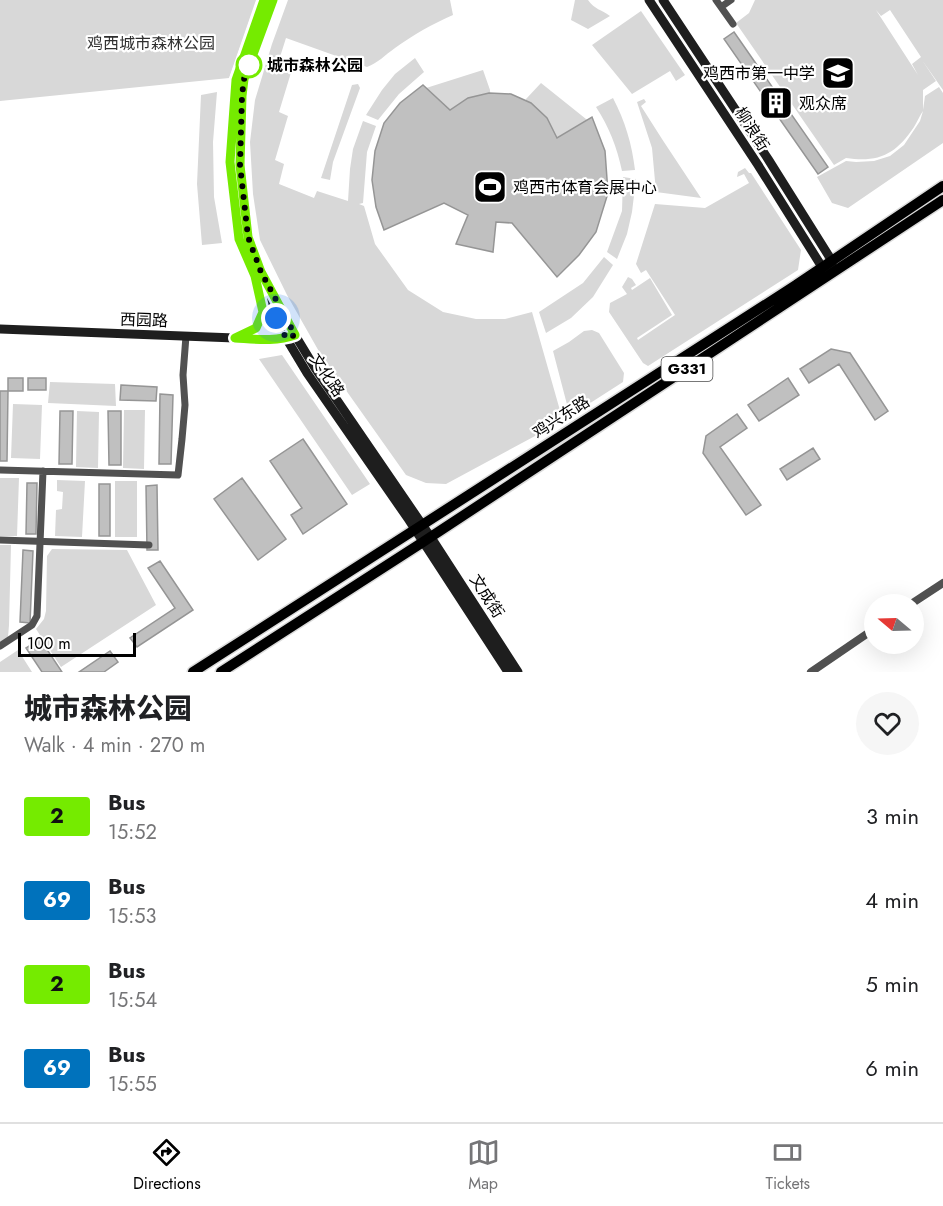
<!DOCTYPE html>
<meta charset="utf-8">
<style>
:root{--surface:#fff;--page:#f6f6f6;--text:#202124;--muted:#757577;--line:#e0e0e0;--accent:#000}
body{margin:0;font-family:Jost,"Noto Sans SC",sans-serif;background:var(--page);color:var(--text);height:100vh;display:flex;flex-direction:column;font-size:22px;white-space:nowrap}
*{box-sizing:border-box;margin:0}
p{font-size:20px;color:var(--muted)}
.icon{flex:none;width:33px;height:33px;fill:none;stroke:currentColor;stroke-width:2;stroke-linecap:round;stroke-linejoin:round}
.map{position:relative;height:672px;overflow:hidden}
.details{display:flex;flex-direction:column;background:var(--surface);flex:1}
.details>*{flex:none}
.badge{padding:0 12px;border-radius:4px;font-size:21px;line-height:39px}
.needle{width:39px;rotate:289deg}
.controls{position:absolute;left:864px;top:594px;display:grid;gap:12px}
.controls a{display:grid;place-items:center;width:60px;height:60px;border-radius:50%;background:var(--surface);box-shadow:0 6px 24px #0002;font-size:30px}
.scale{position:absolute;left:18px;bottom:15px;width:118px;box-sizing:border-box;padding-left:6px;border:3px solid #000;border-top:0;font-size:16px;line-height:21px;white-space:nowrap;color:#000;-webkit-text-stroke:4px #fff;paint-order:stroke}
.you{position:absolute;width:30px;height:30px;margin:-15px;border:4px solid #fff;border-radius:50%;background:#1a73e8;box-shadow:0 0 0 9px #1a73e833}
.map>.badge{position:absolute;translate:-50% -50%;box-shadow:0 0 0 3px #fff}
.round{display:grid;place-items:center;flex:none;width:63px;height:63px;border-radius:32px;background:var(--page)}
.overview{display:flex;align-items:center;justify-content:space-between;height:102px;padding:0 24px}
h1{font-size:28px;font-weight:800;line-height:45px}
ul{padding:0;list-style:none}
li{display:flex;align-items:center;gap:18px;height:84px;padding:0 24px}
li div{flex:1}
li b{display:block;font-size:22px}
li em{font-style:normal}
li .badge{min-width:66px;font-weight:700;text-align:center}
.dock{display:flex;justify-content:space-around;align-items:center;height:84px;border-top:2px solid var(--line);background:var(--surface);font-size:16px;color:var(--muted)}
.dock a{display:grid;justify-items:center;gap:3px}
.dock .on{color:var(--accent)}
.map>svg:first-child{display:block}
.green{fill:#d8d8d8;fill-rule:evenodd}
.building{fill:#c0c0c0;stroke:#959595;stroke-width:1.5}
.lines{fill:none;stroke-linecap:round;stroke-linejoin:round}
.trunk-casing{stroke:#dbdbdb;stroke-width:13}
.minor{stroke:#515151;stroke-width:7}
.tertiary{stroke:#515151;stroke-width:8}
.secondary{stroke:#1e1e1e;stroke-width:9}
.trunk{stroke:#000;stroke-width:10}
.line-casing{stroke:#fff;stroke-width:14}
.line{stroke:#75eb00;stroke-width:9}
.walk{stroke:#000;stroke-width:6;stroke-dasharray:0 10.8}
.stop-dot{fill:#fff;stroke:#75eb00;stroke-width:3}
.labels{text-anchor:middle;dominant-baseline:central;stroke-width:4.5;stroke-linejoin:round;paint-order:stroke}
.shield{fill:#fff;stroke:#4c4c4c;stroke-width:1.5}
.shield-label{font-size:15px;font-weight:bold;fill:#000}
.park-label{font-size:16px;fill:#2f2f2f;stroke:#fff}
.stop-label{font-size:16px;font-weight:bold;fill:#000;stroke:#fff;text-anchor:start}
.poi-label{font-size:16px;fill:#000;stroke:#fff;text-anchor:start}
.street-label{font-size:16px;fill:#000;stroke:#fff}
</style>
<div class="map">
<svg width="943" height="672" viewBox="0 0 943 672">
<rect width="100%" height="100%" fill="#fff"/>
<path class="green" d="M0,0H256L229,78L0,101Z
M288,0H450L453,15C432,24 413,35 395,48C385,55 378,63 367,67L286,38L280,57L291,61L293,66L279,112L288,116L275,160L284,164L279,184L314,198L317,191L348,201L350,169L353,149L363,121L376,126L367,152L363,203L359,204L364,206L375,244L408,290L443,312L476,319H505L532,312L563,421L446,484L426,483L406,475L321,355L287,295L260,240L253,194L250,142L255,100L272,44Z
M575,0H588C595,10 601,9 610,16L588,29L571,20Z
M755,0H943V90L922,60L936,81L923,90V110L925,96L939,87L943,93V143L848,208L832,203L817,177L846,161L856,162L874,161L890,156L904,145L920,121L923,111C920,115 917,122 914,127C896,154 879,163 846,158L834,165L736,23L749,13ZM876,10L881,16L890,10L921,57L912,64L918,75Z
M641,11L685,75L676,81L670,71L632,94L592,45Z
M415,58L424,72L399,94L378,120L366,115L382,90L395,74Z
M483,70L490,90L491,110L449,122L423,89Z
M541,83L591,123L554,143L520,116L526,99Z
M358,84L360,88L333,162L330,180L321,178L352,85Z
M217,92L213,142L214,197L222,243L202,245L197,184L201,95Z
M613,98C625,121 632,144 635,170L622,171C617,147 609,127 596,107Z
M644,99L646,102L641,106L662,139L701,198L656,192L652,148L637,102Z
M745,168L749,173H751L801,250L798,270L648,366L643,363L609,312L610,303L627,294L622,287L628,277L632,279L636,285L631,288L632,290L650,278L672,315L637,338L638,340L675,315L646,270L641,273L636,264L655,204L705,208L749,183L744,174L737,177L738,172Z
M623,177L636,179L632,212L627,234L617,259L607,252L622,211Z
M604,257L613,265L593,297L571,318L546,333L539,312L583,283Z
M592,330L599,333L624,373L623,382L570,416L553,351L569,342L584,331Z
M282,355L370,484L352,495L259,359Z
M50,382L115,384L116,406L48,403Z
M13,404L42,405L40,459L11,458Z
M124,410H145L144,469L123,468Z
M77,411L99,412L98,468L76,467Z
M0,478H19L17,536H0Z
M57,480L85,481L82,537L55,536L56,510L62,509L63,492L57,491Z
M115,481H137V537H115Z
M0,545H11L9,625L8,637L0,642Z
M52,549L127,550L156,605L61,667L36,629L44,619L46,611L47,556Z
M18,650L32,672H0V662Z"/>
<path class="building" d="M734,32L828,167L818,174L724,39Z
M423,85L450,110L468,98L489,93L511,94L531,103L547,118L557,138L592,117L605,151L608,193L596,232L579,255L557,277L512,223L496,222L493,252L456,244L468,215L444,203L384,230L376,207L372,180L375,151L384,123L400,103Z
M831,349L850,353L888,411L875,420L839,364L809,383L800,369Z
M8,378H23V391H8Z
M28,378H46V390H28Z
M788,378L799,395L759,421L748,405Z
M121,385L157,387L156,401L120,400Z
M0,391H8L7,461H0Z
M160,394L173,395L171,464H159Z
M60,411H73L72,464H59Z
M108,411H121V465H109Z
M737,414L747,428L720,447L761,505L746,515L703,453L706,436Z
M303,439L347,504L303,534L291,515L302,508L270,461Z
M813,448L820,459L787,480L780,469Z
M242,478L286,539L258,560L214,499Z
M27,483H37L36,534H26Z
M99,484H110V536H99Z
M157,485L158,550H147L146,486Z
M23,550L33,551L30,623L20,622Z
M160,561L193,610L137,647L130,638L175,608L148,568Z
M40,639L62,672H42L26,648Z
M110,651L118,662L104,672H79Z"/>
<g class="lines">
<g class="trunk-casing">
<path id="trunk" d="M193,672L796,285L943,186
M221,672L423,542L943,200"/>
</g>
<path class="minor" d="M716,0L733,24
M721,7L731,0
M0,470L178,475L182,439L185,405L183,375L186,336
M0,540L149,545
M0,646L32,625L37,616L43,471"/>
<path class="tertiary" d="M911,604L943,583
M811,672L874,629"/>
<path class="secondary" d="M264,0L236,80L230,162L239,239L255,276L286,338L307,373L409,520L508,672
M273,0L244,79L242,96L240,165L248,237L261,272L295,335L315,368L432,539L518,672
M649,0L758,165L822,267L827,270
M663,0L768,159L832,261V266
M0,329L235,338H286
M237,337L256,328L263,312L258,290"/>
<use href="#trunk" class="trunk"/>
</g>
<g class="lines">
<g class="line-casing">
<path id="line" d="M264,0L236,80L230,162L239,239L255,276L263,312L256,328L235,338C254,339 276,342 295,335L261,272L248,237L240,165L242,96L244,79L273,0"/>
</g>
<use href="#line" class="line"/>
<path class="walk" d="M249,65L251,62L244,79L242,96L240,165L248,237L261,272L295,335L286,338L276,318"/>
</g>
<defs>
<g id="school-square" transform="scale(1.725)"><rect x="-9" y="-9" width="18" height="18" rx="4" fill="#000" stroke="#fff"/><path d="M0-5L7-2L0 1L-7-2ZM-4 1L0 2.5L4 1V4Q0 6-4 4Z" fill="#fff"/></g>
<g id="building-square" transform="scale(1.725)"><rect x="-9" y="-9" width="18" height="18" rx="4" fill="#000" stroke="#fff"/><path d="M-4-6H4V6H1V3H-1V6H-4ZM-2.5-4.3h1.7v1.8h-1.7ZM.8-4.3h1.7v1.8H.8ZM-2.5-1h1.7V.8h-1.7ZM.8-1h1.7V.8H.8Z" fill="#fff"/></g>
<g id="stadium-square" transform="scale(1.725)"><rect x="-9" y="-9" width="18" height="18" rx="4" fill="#000" stroke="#fff"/><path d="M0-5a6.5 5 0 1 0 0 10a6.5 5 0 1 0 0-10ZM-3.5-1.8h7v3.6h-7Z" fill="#fff"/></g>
</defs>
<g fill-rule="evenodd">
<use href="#school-square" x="838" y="73"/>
<use href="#building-square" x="776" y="103"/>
<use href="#stadium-square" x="490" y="187"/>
</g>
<circle class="stop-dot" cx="249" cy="65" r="12"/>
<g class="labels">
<rect class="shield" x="661.5" y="357" width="51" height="24" rx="4.5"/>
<g class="shield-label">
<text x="687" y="369">G331</text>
</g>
<g class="park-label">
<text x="151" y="43">鸡西城市森林公园</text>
</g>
<g class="stop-label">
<text x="267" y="65">城市森林公园</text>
</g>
<g class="poi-label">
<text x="815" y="73" text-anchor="end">鸡西市第一中学</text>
<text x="799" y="103">观众席</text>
<text x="513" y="187">鸡西市体育会展中心</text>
</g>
<g class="street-label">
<text transform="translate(752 129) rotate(57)">柳浪街</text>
<text transform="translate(144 320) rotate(2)">西园路</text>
<text transform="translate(327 375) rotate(56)">文化路</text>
<text transform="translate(561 417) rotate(-33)">鸡兴东路</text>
<text transform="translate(487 596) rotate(57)">文成街</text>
</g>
</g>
</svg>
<div class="controls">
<a><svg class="needle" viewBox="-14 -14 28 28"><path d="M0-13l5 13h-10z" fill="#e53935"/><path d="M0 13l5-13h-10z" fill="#757577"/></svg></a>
</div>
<div class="scale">100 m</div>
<div class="you" style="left:276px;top:318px"></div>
</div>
<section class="details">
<div class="overview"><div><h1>城市森林公园</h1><p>Walk · 4 min · 270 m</p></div><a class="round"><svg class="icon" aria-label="heart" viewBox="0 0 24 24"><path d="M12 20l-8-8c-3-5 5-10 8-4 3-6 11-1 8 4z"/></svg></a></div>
<ul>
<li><span class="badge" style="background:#75eb00;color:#111">2</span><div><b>Bus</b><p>15:52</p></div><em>3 min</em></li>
<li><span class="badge" style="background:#0072bc;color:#fff">69</span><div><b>Bus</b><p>15:53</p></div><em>4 min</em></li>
<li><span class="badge" style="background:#75eb00;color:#111">2</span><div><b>Bus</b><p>15:54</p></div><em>5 min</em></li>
<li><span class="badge" style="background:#0072bc;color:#fff">69</span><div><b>Bus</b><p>15:55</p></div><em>6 min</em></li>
</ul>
</section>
<nav class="dock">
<a class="on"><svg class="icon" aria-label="directions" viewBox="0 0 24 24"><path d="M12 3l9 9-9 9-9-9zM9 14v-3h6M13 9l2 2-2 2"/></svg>Directions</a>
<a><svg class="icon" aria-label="map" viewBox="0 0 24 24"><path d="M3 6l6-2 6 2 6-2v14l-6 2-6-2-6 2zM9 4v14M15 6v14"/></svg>Map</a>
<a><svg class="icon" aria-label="tickets" viewBox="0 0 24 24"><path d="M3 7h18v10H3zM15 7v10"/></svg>Tickets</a>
</nav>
